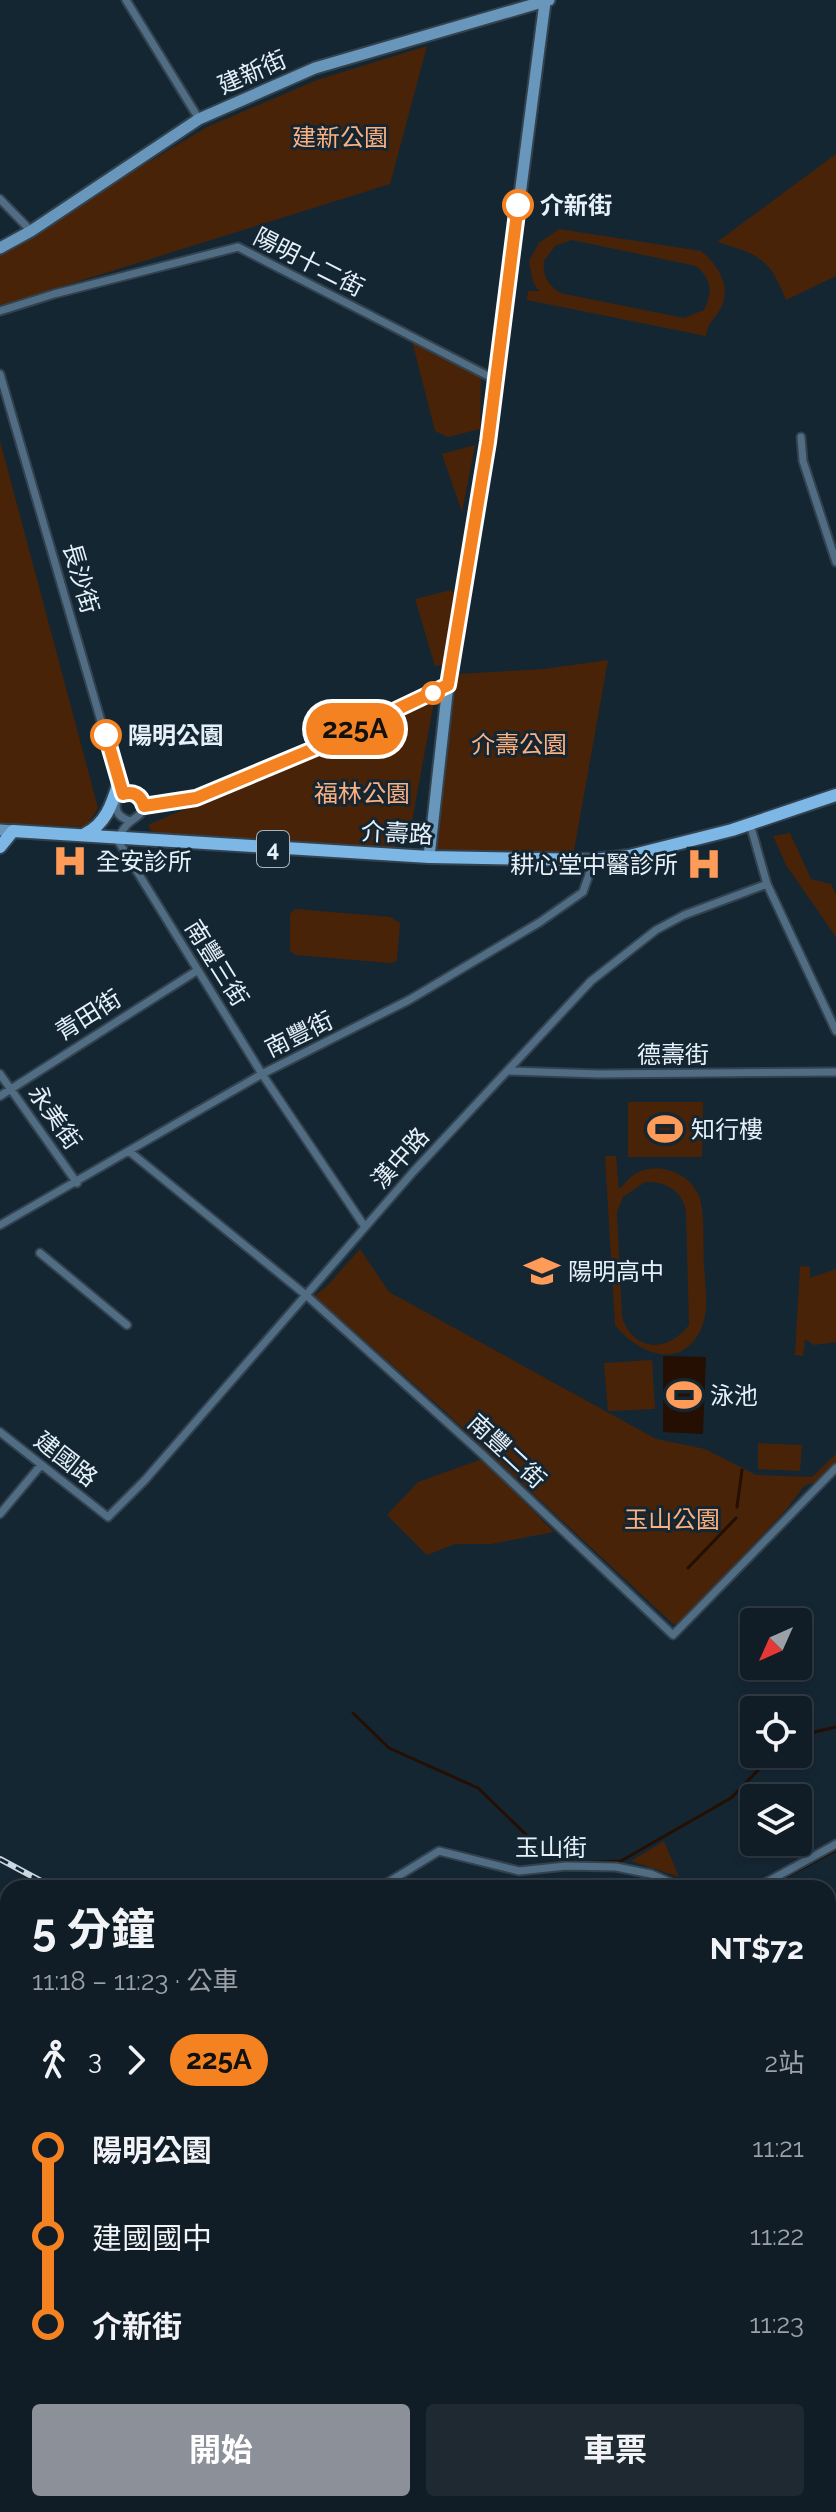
<!DOCTYPE html>
<html lang="zh-TW">
<meta charset="utf-8">
<style>
:root{--surface:#101c26;--page:#1e2932;--text:#f1f3f6;--muted:#9ca1a7;--line:#303a43;--accent:#8c9099}
body{margin:0;font-family:Raleway,"Noto Sans TC",sans-serif;background:var(--page);color:var(--text);height:100vh;display:flex;flex-direction:column;font-size:30px;white-space:nowrap}
*{box-sizing:border-box;margin:0}
p{font-size:26px;color:var(--muted)}
.icon{flex:none;width:44px;height:44px;fill:none;stroke:currentColor;stroke-width:2;stroke-linecap:round;stroke-linejoin:round}
.map{position:relative;flex:1;overflow:hidden}
.details{position:absolute;left:0px;top:1880px;width:836px;height:632px;display:flex;flex-direction:column;background:var(--surface);border-radius:24px 24px 0 0;box-shadow:0 4px 12px #0003,0 0 0 2px var(--line)}
.details>*{flex:none}
.badge{padding:0 16px;border-radius:26px;font-size:28px;line-height:52px}
.needle{width:52px;rotate:225deg}
.tools{position:absolute;left:740px;top:1608px;display:grid;gap:16px}
.tools a{display:grid;place-items:center;width:72px;height:72px;border-radius:8px;background:var(--surface);box-shadow:0 4px 12px #0003,0 0 0 2px var(--line);font-size:40px}
.map>.badge{position:absolute;translate:-50% -50%;box-shadow:0 0 0 4px #fff}
.legs{display:flex;align-items:center;gap:12px;height:88px;padding:0 32px;font-size:26px}
.legs p{margin-inline-start:auto}
.headline{display:flex;align-items:center;justify-content:space-between;height:136px;padding:0 32px}
h1{font-size:44px;font-weight:700;line-height:60px}
.button{display:flex;gap:16px;margin-top:auto;padding:16px 32px}
.button a{flex:1;height:92px;border-radius:8px;background:var(--accent);color:#fff;font-size:32px;font-weight:700;line-height:92px;text-align:center}
.button a+a{background:var(--page);color:var(--text)}
ul{padding:0 32px;list-style:none}
li{display:flex;align-items:center;gap:28px;height:88px;font-size:30px}
li i{display:grid;place-items:center;width:12px;height:100%;margin:0 10px;background:currentColor}
li i::after{content:'';width:20px;height:20px;margin:-10px;border:6px solid;border-radius:50%;background:var(--surface)}
li p{margin-inline-start:auto}
li:first-child i{background:linear-gradient(#0000 50%,currentColor 0)}
li:last-child i{background:linear-gradient(currentColor 50%,#0000 0)}
.map>svg:first-child{display:block}
.green{fill:#482307;fill-rule:evenodd}
.water{fill:#240f02}
.lines{fill:none;stroke-linecap:round;stroke-linejoin:round}
.stream{stroke:#240f02;stroke-width:3}
.street-casing{stroke:#32424f;stroke-width:11}
.secondary-casing{stroke:#32424f;stroke-width:15}
.primary-casing{stroke:#32424f;stroke-width:16}
.street{stroke:#516d84;stroke-width:7}
.secondary{stroke:#6997bb;stroke-width:11}
.primary{stroke:#7cb7e6;stroke-width:12}
.rail-casing{stroke:#cdd9e2;stroke-width:6}
.rail{stroke:#152633;stroke-width:3;stroke-dasharray:9;stroke-linecap:butt}
.line-1-casing{stroke:#fff;stroke-width:18}
.line-1{stroke:#f58220;stroke-width:12}
.stop-1-dot{fill:#fff;stroke:#f58220;stroke-width:4}
.labels{text-anchor:middle;dominant-baseline:central;stroke-width:6;stroke-linejoin:round;paint-order:stroke}
.shield{fill:#152633;stroke:#a7b3be;stroke-width:2}
.shield-label{font-size:22px;font-weight:bold;fill:#e5f0f9}
.street-label{font-size:24px;fill:#e5f0f9;stroke:#152633}
.park-label{font-size:24px;fill:#fcaf7f;stroke:#152633}
.stop-label{font-size:24px;font-weight:bold;fill:#e5f0f9;stroke:#152633;text-anchor:start}
.poi-label{font-size:24px;fill:#e5f0f9;stroke:#152633;text-anchor:start}
</style>
<div class="map">
<svg width="836" height="2512" viewBox="0 0 836 2512">
<rect width="100%" height="100%" fill="#152633"/>
<path class="green" d="M427,46L390,184L0,306V251L207,127L317,80Z
M836,154V276L786,300C770,259 759,254 717,242Z
M559,229L701,251C717,264 732,286 721,308C714,321 709,320 706,336L527,300L528,291H539L533,282L529,261L539,243ZM572,240L696,266C712,280 713,291 704,310L684,318L560,293C549,285 542,276 544,261L555,246Z
M412,341L481,375L480,429L448,437L435,431Z
M0,441L98,808L86,827L0,823Z
M475,445L462,512L442,454Z
M451,590L456,595L445,665L435,666L415,599Z
M608,660L573,856L426,853L457,674L544,669Z
M434,702L410,832L391,850L157,841L148,825Z
M790,833L811,879L831,884L836,895V937L786,865L773,836Z
M295,909L390,917L400,923L397,961L390,963L296,955L290,951V914Z
M628,1102H703L702,1157H628Z
M605,1156H616L619,1189C624,1185 628,1179 632,1176C654,1160 689,1171 699,1196C705,1212 703,1246 704,1264C705,1285 710,1311 700,1331C680,1372 636,1352 615,1325ZM645,1182C665,1181 682,1190 686,1211L689,1325C668,1353 633,1352 622,1317L617,1212L623,1197Z
M360,1249L389,1292L656,1439L705,1449L756,1475L812,1477L836,1454V1463L821,1480L804,1486L786,1510L681,1622L673,1624L441,1408L314,1296L326,1287Z
M800,1266L810,1267V1278L836,1269V1342L814,1345L805,1339L803,1356L795,1355Z
M652,1360L655,1409L608,1411L604,1363Z
M758,1443L802,1445L800,1471L758,1469Z
M482,1459L554,1532L491,1544H455L427,1555L387,1515L418,1482Z
M664,1841L679,1877L631,1861Z
M0,2234H8V2332L0,2333Z"/>
<path class="water" d="M663,1356L706,1357L703,1434L663,1432Z"/>
<g class="lines">
<path class="stream" d="M737,1507L742,1470
M688,1568L736,1518
M353,1713L389,1748L478,1788L541,1849L576,1863L621,1861L731,1798L774,1754
M798,1736L836,1727
M765,1888L836,1850
M346,2512L350,2504"/>
<g class="street-casing">
<path id="street" d="M126,0L199,119
M0,199L31,231
M0,311L54,294L238,247L496,380
M0,374L119,783
M801,437L803,461L836,562
M144,806L196,798L318,747L448,685
M130,821C118,817 113,810 118,798C127,791 135,791 142,800C145,815 139,814 130,822C125,825 121,834 117,839L262,1074L365,1227
M750,824L767,884L836,1031
M510,1071L599,1074L836,1072
M0,1074L77,1183
M0,1096L198,970
M130,1152L307,1296L482,1454L673,1635L836,1468
M0,1225L262,1074L409,1000L540,922L583,892L594,860
M40,1253L127,1325
M0,1432L108,1517L145,1480L413,1172L591,981L656,930L684,915L767,884
M0,1514L41,1465
M379,1888L439,1851L519,1871L566,1866L616,1867L651,1874L683,1888
M756,1888L836,1844
M828,1931L836,1933
M0,2070L8,2063
M0,2218L8,2210
M828,2337L836,2342
M0,2343L8,2347
M828,2363L836,2348
M828,2444L836,2448
M316,2504L330,2512
M531,2504L546,2512
M20,2512L27,2504
M143,2512L147,2504
M397,2512L401,2504
M503,2512L507,2504
M747,2512L751,2504"/>
</g>
<g class="secondary-casing">
<path id="secondary" d="M0,248L31,231L199,119L315,68L549,0
M0,830L13,831
M429,857L448,685L488,442L545,2"/>
</g>
<g class="primary-casing">
<path id="primary" d="M85,834C106,824 112,804 119,782
M0,847L13,831L429,857L594,860L629,856L732,830L836,795"/>
</g>
<use href="#street" class="street"/>
<use href="#secondary" class="secondary"/>
<use href="#primary" class="primary"/>
<g class="rail-casing">
<path id="rail" d="M0,1859L54,1888
M828,2294L836,2299"/>
</g>
<use href="#rail" class="rail"/>
</g>
<g class="lines">
<g class="line-1-casing">
<path id="line-1" d="M106,735L123,794C133,791 141,795 144,806L196,798L318,747L448,685L488,442L518,205"/>
</g>
<use href="#line-1" class="line-1"/>
</g>
<defs>
<g id="hospital-bare" transform="scale(2.76)"><path d="M-5-5h3v3.5h4V-5h3V5h-3V1.5h-4V5h-3Z" fill="#fe9b59" stroke="#152633" stroke-width="2.5" paint-order="stroke"/></g>
<g id="stadium-bare" transform="scale(2.76)"><path d="M0-5a6.5 5 0 1 0 0 10a6.5 5 0 1 0 0-10ZM-3.5-1.8h7v3.6h-7Z" fill="#fe9b59" stroke="#152633" stroke-width="2.5" paint-order="stroke"/></g>
<g id="school-bare" transform="scale(2.76)"><path d="M0-5L7-2L0 1L-7-2ZM-4 1L0 2.5L4 1V4Q0 6-4 4Z" fill="#fe9b59" stroke="#152633" stroke-width="2.5" paint-order="stroke"/></g>
</defs>
<g fill-rule="evenodd">
<use href="#hospital-bare" x="70" y="861"/>
<use href="#hospital-bare" x="704" y="864"/>
<use href="#stadium-bare" x="665" y="1129"/>
<use href="#school-bare" x="542" y="1271"/>
<use href="#stadium-bare" x="684" y="1395"/>
</g>
<g class="stop-1-dot">
<circle cx="518" cy="205" r="14"/>
<circle cx="433" cy="693" r="10"/>
<circle cx="106" cy="735" r="14"/>
</g>
<g class="labels">
<rect class="shield" x="257" y="831" width="32" height="36" rx="6"/>
<g class="shield-label">
<text x="273" y="849">4</text>
</g>
<g class="street-label">
<text transform="translate(252 72) rotate(-24)">建新街</text>
<text transform="translate(309 262) rotate(27)">陽明十二街</text>
<text transform="translate(81 578) rotate(74)">長沙街</text>
<text transform="translate(397 833) rotate(3)">介壽路</text>
<text transform="translate(217 963) rotate(58)">南豐三街</text>
<text transform="translate(88 1015) rotate(-32)">青田街</text>
<text transform="translate(299 1034) rotate(-26)">南豐街</text>
<text x="673" y="1054">德壽街</text>
<text transform="translate(55 1117) rotate(55)">永美街</text>
<text transform="translate(400 1158) rotate(-48)">漢中路</text>
<text transform="translate(507 1451) rotate(43)">南豐二街</text>
<text transform="translate(66 1459) rotate(38)">建國路</text>
<text x="551" y="1847">玉山街</text>
</g>
<g class="park-label">
<text x="340" y="137">建新公園</text>
<text x="519" y="744">介壽公園</text>
<text x="362" y="793">福林公園</text>
<text x="672" y="1519">玉山公園</text>
</g>
<g class="stop-label">
<text x="540" y="205">介新街</text>
<text x="128" y="735">陽明公園</text>
</g>
<g class="poi-label">
<text x="96" y="861">全安診所</text>
<text x="678" y="864" text-anchor="end">耕心堂中醫診所</text>
<text x="691" y="1129">知行樓</text>
<text x="568" y="1271">陽明高中</text>
<text x="710" y="1395">泳池</text>
</g>
</g>
</svg>
<div class="tools">
<a><svg class="needle" viewBox="-14 -14 28 28"><path d="M0-13l5 13h-10z" fill="#e53935"/><path d="M0 13l5-13h-10z" fill="#9ca1a7"/></svg></a>
<a><svg class="icon" aria-label="locate" viewBox="0 0 24 24"><circle cx="12" cy="12" r="6"/><path d="M12 2v4M12 18v4M2 12h4M18 12h4"/></svg></a>
<a><svg class="icon" aria-label="layers" viewBox="0 0 24 24"><path d="M12 4l9 5-9 5-9-5zM3 14l9 5 9-5"/></svg></a>
</div>
<b class="badge" style="left:355px;top:729px;background:#f58220;color:#111">225A</b>
<section class="details">
<div class="headline"><div><h1>5 分鐘</h1><p>11:18 – 11:23 · 公車</p></div><b>NT$72</b></div>
<div class="legs"><svg class="icon" aria-label="walk" viewBox="0 0 24 24"><circle cx="13" cy="4" r="2"/><path d="M13 8l-2 6 4 7M11 14l-3 7M7 12l3-4h3l4 4"/></svg>3<svg class="icon" aria-label="forward" viewBox="0 0 24 24"><path d="M9 5l7 7-7 7"/></svg><b class="badge" style="background:#f58220;color:#111">225A</b><p>2站</p></div>
<ul>
<li><i style="color:#f58220"></i><b>陽明公園</b><p>11:21</p></li>
<li><i style="color:#f58220"></i><span>建國國中</span><p>11:22</p></li>
<li><i style="color:#f58220"></i><b>介新街</b><p>11:23</p></li>
</ul>
<div class="button"><a>開始</a><a>車票</a></div>
</section>
</div>
